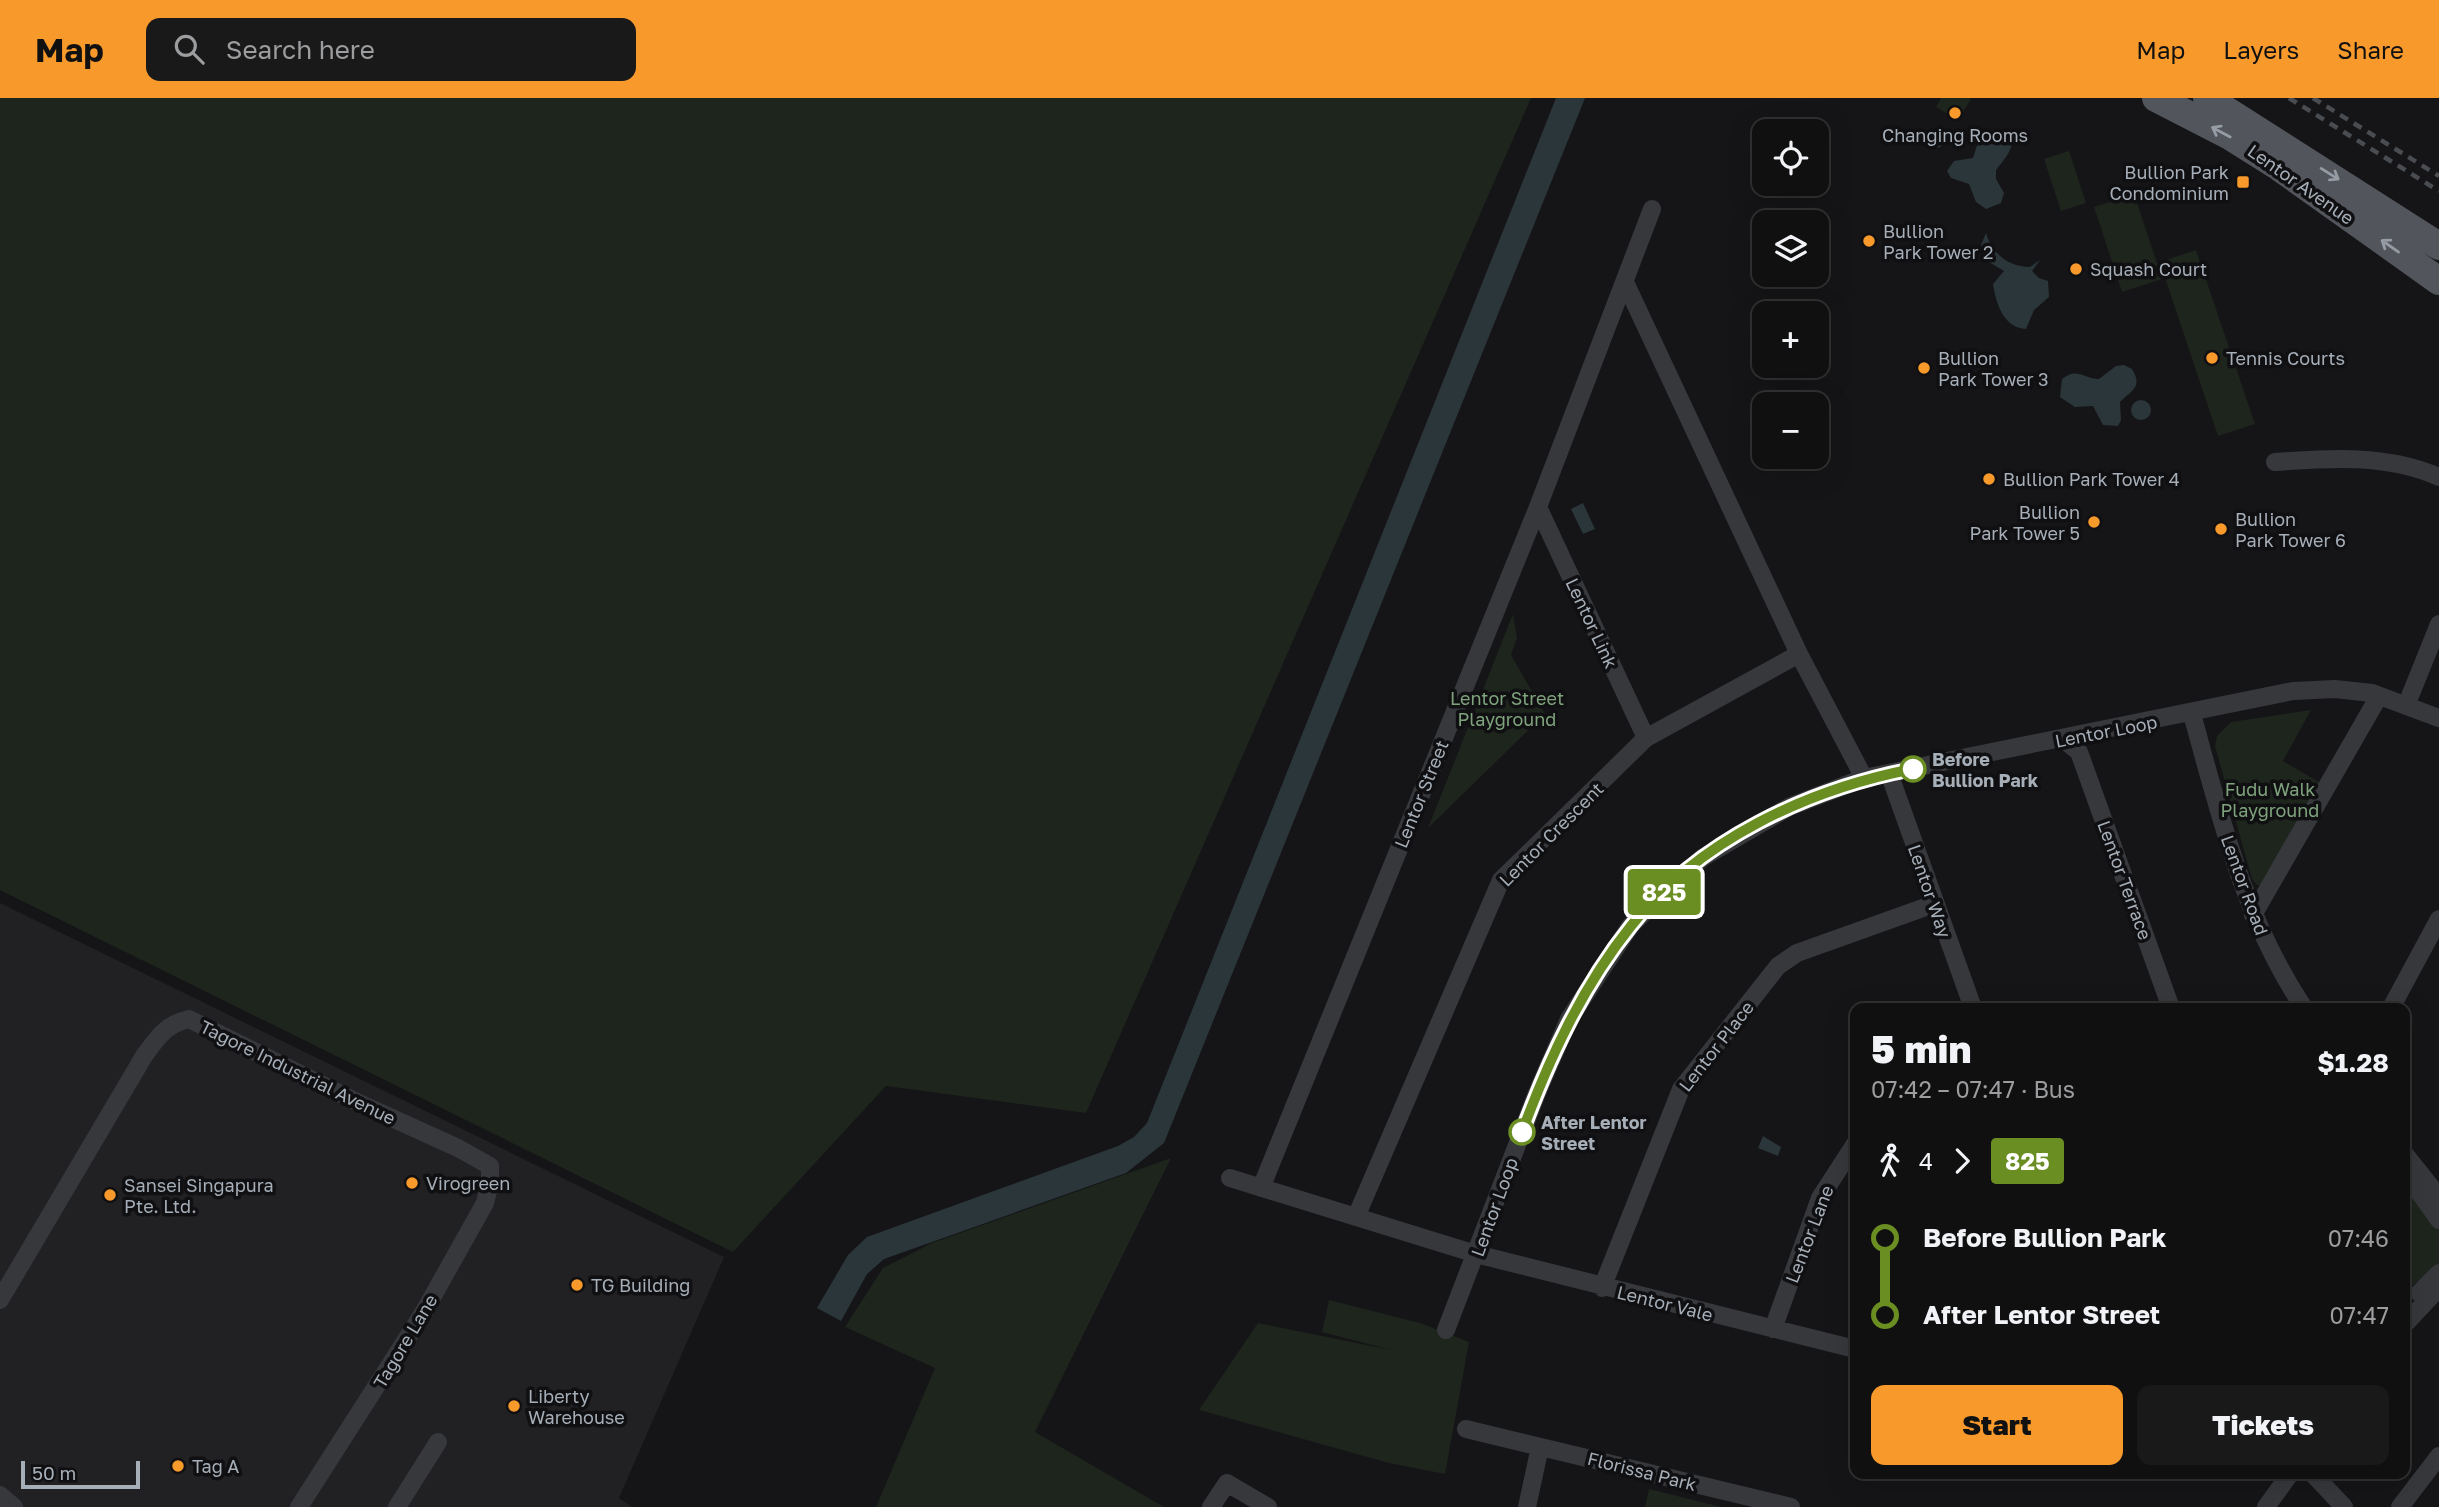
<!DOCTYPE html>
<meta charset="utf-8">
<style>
:root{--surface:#101011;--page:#19191a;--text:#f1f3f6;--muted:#9c9d9f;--line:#303031;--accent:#f8992c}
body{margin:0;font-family:"Golos Text",sans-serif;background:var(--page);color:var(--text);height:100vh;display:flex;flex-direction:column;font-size:26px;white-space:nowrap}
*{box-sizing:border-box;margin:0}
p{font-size:23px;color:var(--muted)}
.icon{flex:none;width:38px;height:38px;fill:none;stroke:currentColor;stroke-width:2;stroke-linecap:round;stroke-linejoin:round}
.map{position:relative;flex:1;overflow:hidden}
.sheet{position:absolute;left:1850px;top:905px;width:560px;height:476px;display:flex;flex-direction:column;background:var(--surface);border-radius:14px;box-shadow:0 7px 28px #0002,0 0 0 2px var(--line)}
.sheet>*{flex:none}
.badge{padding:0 14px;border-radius:5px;font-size:24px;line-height:46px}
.buttons{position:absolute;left:1752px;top:21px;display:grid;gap:14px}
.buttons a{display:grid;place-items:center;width:77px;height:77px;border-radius:14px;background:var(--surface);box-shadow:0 7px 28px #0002,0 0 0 2px var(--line);font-size:35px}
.scale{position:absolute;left:21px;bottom:18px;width:119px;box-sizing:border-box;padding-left:7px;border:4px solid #a6aeb8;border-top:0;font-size:19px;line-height:24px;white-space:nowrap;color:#a6aeb8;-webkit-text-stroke:5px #101012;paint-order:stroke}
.map>.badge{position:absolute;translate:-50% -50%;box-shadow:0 0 0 4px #fff}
.legs{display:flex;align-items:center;gap:10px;height:77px;padding:0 21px;font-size:23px}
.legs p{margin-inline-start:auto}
.headline{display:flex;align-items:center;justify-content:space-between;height:119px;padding:0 21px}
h1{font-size:38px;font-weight:800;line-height:52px}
.primary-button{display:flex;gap:14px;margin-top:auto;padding:14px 21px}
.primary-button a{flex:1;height:80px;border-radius:14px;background:var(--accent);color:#111;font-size:28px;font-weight:800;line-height:80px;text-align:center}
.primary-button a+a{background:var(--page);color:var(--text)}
ul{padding:0 21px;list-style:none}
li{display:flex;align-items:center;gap:24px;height:77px;font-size:26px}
li i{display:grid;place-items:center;width:10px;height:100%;margin:0 9px;background:currentColor}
li i::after{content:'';width:18px;height:18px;margin:-9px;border:5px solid;border-radius:50%;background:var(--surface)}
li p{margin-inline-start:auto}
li:first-child i{background:linear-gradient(#0000 50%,currentColor 0)}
li:last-child i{background:linear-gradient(currentColor 50%,#0000 0)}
header{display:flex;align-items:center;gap:42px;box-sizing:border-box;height:98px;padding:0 35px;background:var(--accent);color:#111}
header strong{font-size:33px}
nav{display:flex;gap:38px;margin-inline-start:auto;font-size:24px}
.search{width:490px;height:63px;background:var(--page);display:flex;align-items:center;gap:18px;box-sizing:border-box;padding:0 24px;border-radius:14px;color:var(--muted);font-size:26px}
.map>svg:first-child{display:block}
.built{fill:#212124}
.green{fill:#1d251d}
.water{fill:#2b363b}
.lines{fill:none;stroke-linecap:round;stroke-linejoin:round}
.minor{stroke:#36383c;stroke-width:18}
.primary{stroke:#52555b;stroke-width:28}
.rail{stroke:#494c51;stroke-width:4.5;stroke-dasharray:9 7;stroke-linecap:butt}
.oneway{stroke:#959ca5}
.line-1-casing{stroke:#fff;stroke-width:16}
.line-1{stroke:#6b8e23;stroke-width:10}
.poi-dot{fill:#f8992c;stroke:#101012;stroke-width:2.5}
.stop-1-dot{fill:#fff;stroke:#6b8e23;stroke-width:3.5}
.labels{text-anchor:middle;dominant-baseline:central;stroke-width:7;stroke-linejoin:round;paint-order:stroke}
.poi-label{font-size:18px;fill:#a6aeb8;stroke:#101012;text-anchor:start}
.street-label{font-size:18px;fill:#a6aeb8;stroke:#101012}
.park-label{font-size:18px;fill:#7fa37d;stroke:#101012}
.stop-label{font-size:18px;font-weight:bold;fill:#a6aeb8;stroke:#101012;text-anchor:start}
</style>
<header>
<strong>Map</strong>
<div class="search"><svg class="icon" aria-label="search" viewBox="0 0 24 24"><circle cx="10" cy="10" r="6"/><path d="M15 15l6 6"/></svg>Search here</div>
<nav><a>Map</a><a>Layers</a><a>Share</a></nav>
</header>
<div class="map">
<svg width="2439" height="1409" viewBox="0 0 2439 1409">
<rect width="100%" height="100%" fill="#151517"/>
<path class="built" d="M0,805L724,1159L619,1400L632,1409H0Z"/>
<path class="green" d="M0,0H1531L1086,1015L886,988L733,1154L0,792Z
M1941,0H1970L1971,1L1958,22L1936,9Z
M2069,53L2086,105L2061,113L2044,61Z
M2134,96L2157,165L2196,152L2255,326L2218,338L2165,180L2122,194L2094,109Z
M1513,516L1517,540L1511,557L1545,616L1428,730Z
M2311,612L2283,663L2324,687L2265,787H2257L2252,781L2215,648L2217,638L2231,624Z
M1171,1060L1035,1334L1164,1409H876L935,1270L845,1229L883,1170L932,1145Z
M2404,1080L2439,1130V1166L2407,1192L2404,1185Z
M1329,1202L1420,1225L1469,1244L1445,1376L1389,1365L1199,1312L1258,1225L1391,1252L1322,1234Z
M1649,1391L1722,1409H1645Z"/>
<path class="water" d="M1556,0H1585L1164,1045L1126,1075L884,1161L867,1176L841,1223L817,1210L848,1157L867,1139L1118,1048L1134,1039L1147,1025Z
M1995,31C2026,38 2006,59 1996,72V81L2004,95L2001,105L1986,111L1976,104L1969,86L1951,80L1947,73L1954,63L1973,60L1980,38Z
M1927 41a9 9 0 1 1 18 0a9 9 0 1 1-18 0Z
M1986,135C1992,155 2008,169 2030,169L2040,162L2032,173L2039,180L2048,183L2049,199L2034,212L2026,231C2004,230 1996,206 1993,186L2004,173L1984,161L1981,147Z
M2124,267L2132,271C2143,289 2132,292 2120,304L2121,322L2118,328L2103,327L2093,308L2075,309L2060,299L2062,281C2077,269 2082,280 2099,281L2116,268Z
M2131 312a10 10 0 1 1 20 0a10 10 0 1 1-20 0Z
M1583,405L1595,431L1583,436L1571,411Z
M1763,1038L1781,1049L1778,1058L1758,1050Z"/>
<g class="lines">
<path class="minor" d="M1625,184L1799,556L1864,680
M2275,364C2331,360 2387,356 2439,379
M1538,409L1646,640
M2406,608L2439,526
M2192,616C2220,717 2244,821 2304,910
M2063,641L2079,654L2171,910
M1889,675L1973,910
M2253,817L2379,598
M2391,910L2439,821
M2404,1055L2439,1099
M2404,1073L2439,1122
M1230,1080L1476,1156L1855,1251
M1261,1090L1538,409L1652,111
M1356,1119L1501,782L1646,640L1799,556
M1602,1190L1681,991L1778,868L1797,855L1934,806
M2419,1195L2439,1175
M0,1202L144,958C157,940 166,926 189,921L361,1006L458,1050L490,1068V1085L485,1105L425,1212L299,1409
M2404,1227L2439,1190
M1773,1231L1820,1100L1855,1046
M1446,1232L1537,995L1569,921L1631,827L1702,760L1789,709L1864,680L2293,593L2335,591L2372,595L2439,620
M1466,1331L1791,1409
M2313,1376L2344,1409
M0,1397L14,1409
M397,1409L438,1344
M1211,1409L1227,1385L1268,1409
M1527,1409L1540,1349
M2266,1409L2290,1376
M2400,1409L2439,1358"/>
<path class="primary" d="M2156,0L2228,37L2279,69L2439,183
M2207,0L2439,148"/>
<path class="rail" d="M2289,0L2439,93
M2313,0L2439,78"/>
</g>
<defs><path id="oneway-shaft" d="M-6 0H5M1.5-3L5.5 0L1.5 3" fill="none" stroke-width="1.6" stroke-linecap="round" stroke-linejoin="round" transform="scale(1.75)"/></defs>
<g class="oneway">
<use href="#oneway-shaft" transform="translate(2221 34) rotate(-152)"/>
<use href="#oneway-shaft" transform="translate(2330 76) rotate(32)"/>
<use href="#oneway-shaft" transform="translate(2390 148) rotate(-145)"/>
</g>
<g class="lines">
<g class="line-1-casing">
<path id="line-1" d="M1522,1034C1549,961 1582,889 1631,828C1698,742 1809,691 1913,671"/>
</g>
<use href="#line-1" class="line-1"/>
</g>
<g class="poi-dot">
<circle cx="1955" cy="15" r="7"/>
<rect x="2236" y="77" width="14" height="14" rx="3.5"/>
<circle cx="1869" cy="143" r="7"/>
<circle cx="2076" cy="171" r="7"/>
<circle cx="2212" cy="260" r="7"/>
<circle cx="1924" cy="270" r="7"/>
<circle cx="1989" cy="381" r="7"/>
<circle cx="2094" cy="424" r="7"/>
<circle cx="2221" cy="431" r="7"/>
<circle cx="412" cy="1085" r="7"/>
<circle cx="110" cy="1097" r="7"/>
<circle cx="577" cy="1187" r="7"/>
<circle cx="514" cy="1308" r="7"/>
<circle cx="178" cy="1368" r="7"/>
</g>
<g class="stop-1-dot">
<circle cx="1913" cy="671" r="12"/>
<circle cx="1522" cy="1034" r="12"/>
</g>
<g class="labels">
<g class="poi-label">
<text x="1955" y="37" text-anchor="middle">Changing Rooms</text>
<text x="2229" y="74" text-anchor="end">Bullion Park<tspan x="2229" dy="21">Condominium</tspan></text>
<text x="1883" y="133">Bullion<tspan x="1883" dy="21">Park Tower 2</tspan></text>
<text x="2090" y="171">Squash Court</text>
<text x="1938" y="260">Bullion<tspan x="1938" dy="21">Park Tower 3</tspan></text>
<text x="2226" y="260">Tennis Courts</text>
<text x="2003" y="381">Bullion Park Tower 4</text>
<text x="2080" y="414" text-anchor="end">Bullion<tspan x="2080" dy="21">Park Tower 5</tspan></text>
<text x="2235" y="421">Bullion<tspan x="2235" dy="21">Park Tower 6</tspan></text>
<text x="426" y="1085">Virogreen</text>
<text x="124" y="1087">Sansei Singapura<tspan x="124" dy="21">Pte. Ltd.</tspan></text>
<text x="591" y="1187">TG Building</text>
<text x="528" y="1298">Liberty<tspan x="528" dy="21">Warehouse</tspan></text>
<text x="192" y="1368">Tag A</text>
</g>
<g class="street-label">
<text transform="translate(2301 86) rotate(35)">Lentor Avenue</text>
<text transform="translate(1592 525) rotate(65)">Lentor Link</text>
<text transform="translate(2106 633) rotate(-11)">Lentor Loop</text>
<text transform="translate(1421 696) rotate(-68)">Lentor Street</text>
<text transform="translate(1551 736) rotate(-45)">Lentor Crescent</text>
<text transform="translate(2125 782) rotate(70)">Lentor Terrace</text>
<text transform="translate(2245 787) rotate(70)">Lentor Road</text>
<text transform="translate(1930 793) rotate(71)">Lentor Way</text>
<text transform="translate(1716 948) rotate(-52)">Lentor Place</text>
<text transform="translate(298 974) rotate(26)">Tagore Industrial Avenue</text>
<text transform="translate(1494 1109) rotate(-70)">Lentor Loop</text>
<text transform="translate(1809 1136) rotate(-69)">Lentor Lane</text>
<text transform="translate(1665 1205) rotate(14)">Lentor Vale</text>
<text transform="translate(405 1243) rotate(-59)">Tagore Lane</text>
<text transform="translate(1642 1373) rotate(14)">Florissa Park</text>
</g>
<g class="park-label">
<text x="1507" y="600">Lentor Street<tspan x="1507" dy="21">Playground</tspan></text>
<text x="2270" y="691">Fudu Walk<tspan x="2270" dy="21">Playground</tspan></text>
</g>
<g class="stop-label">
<text x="1932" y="661">Before<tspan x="1932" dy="21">Bullion Park</tspan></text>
<text x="1541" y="1024">After Lentor<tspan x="1541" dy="21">Street</tspan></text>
</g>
</g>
</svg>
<div class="buttons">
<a><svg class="icon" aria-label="locate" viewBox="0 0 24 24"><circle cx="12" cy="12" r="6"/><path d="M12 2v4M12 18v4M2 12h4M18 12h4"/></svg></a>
<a><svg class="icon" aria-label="layers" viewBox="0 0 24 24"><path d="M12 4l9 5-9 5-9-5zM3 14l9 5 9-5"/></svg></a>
<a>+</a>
<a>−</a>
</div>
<div class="scale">50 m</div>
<b class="badge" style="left:1664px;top:794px;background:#6b8e23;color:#fff">825</b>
<section class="sheet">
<div class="headline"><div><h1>5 min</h1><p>07:42 – 07:47 · Bus</p></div><b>$1.28</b></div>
<div class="legs"><svg class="icon" aria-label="walk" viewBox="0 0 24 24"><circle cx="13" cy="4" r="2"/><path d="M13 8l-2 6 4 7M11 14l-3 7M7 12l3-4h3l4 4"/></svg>4<svg class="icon" aria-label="forward" viewBox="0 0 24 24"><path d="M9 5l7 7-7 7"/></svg><b class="badge" style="background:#6b8e23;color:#fff">825</b></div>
<ul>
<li><i style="color:#6b8e23"></i><b>Before Bullion Park</b><p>07:46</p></li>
<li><i style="color:#6b8e23"></i><b>After Lentor Street</b><p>07:47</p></li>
</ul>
<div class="primary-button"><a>Start</a><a>Tickets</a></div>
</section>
</div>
